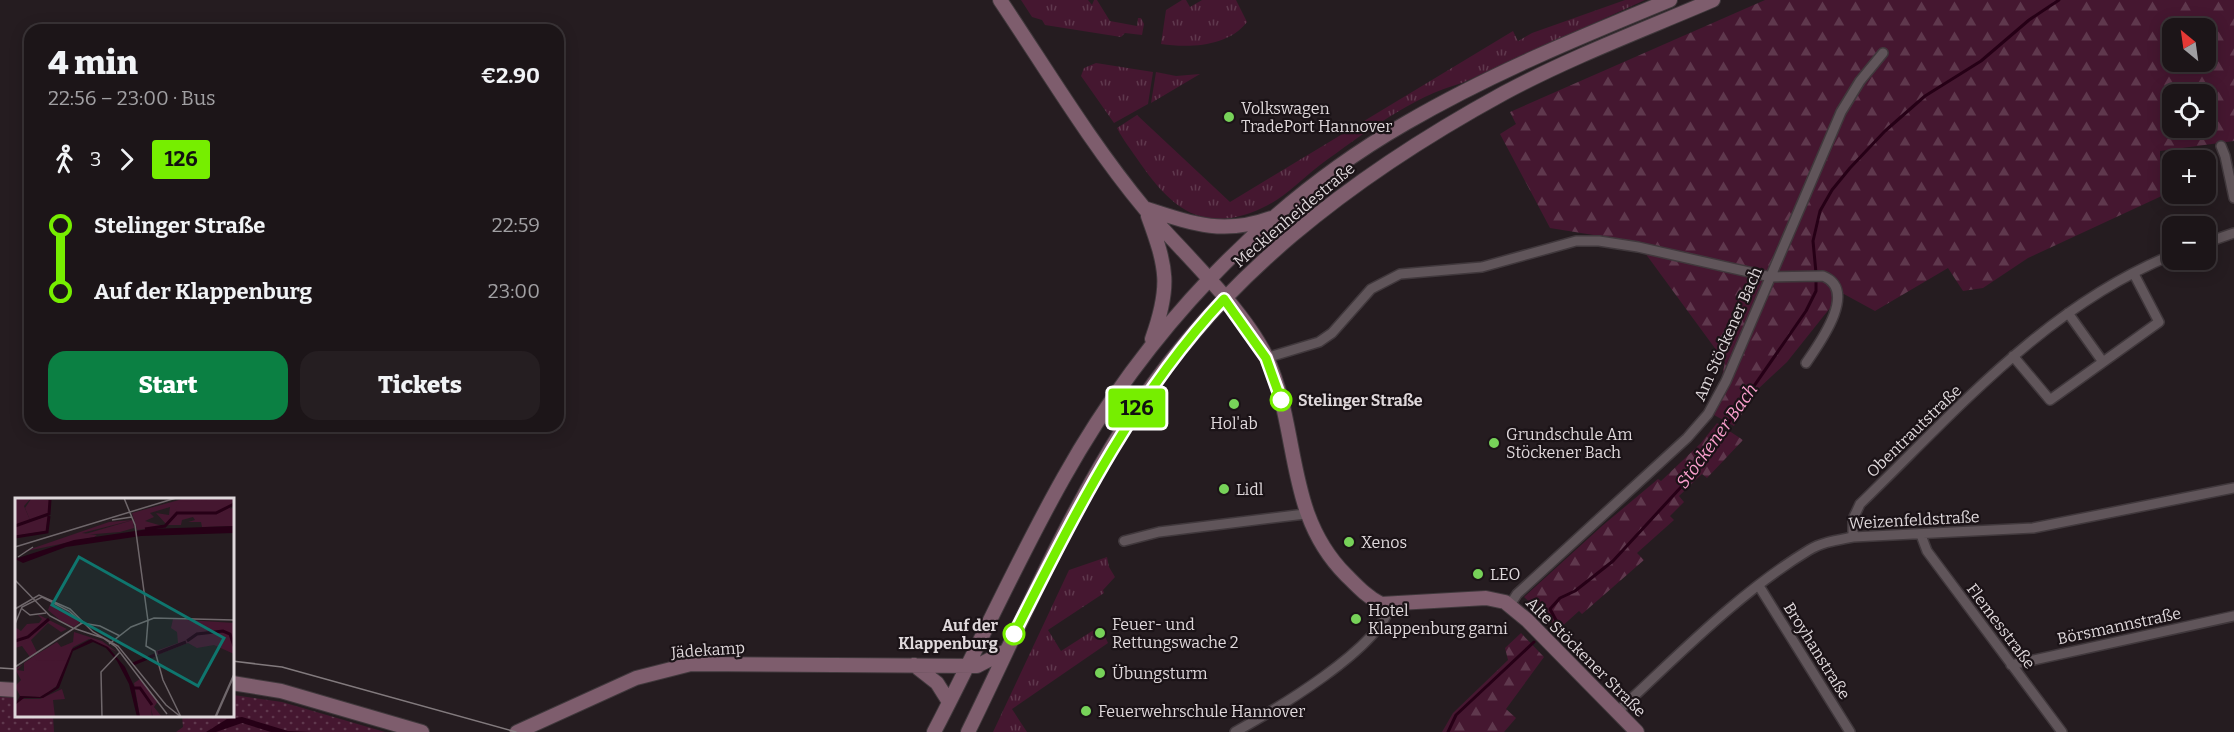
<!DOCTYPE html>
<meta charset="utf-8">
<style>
:root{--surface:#1c1518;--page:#251e21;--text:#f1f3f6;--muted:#a09fa2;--line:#3a3437;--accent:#0b8043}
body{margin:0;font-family:Bitter,serif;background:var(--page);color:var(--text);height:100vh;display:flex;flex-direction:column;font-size:22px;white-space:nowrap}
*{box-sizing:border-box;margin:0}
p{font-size:20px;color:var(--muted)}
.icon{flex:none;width:33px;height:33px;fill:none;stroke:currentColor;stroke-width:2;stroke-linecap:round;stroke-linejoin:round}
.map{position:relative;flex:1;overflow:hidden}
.side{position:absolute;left:24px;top:24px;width:540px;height:408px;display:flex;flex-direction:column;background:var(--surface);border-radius:18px;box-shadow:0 3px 15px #0003,0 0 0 2px var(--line)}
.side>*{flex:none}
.badge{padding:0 12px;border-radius:4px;font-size:21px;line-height:39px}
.needle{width:39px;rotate:331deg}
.controls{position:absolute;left:2162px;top:18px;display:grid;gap:12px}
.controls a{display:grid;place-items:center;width:54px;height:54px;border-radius:12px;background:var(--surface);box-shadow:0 3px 15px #0003,0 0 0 2px var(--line);font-size:30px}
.map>.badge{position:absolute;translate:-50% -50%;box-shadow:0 0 0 3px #fff}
.legs{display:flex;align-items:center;gap:9px;height:66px;padding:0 24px;font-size:20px}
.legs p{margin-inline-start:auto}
.summary{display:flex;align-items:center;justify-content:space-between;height:102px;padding:0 24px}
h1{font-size:33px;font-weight:800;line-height:45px}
.cta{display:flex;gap:12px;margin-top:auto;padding:12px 24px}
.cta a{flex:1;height:69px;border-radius:18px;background:var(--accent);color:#fff;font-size:24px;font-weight:800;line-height:69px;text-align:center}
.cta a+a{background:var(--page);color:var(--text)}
ul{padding:0 24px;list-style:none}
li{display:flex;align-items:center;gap:21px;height:66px;font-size:22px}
li i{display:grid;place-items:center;width:9px;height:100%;margin:0 8px;background:currentColor}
li i::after{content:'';width:15px;height:15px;margin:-8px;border:4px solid;border-radius:50%;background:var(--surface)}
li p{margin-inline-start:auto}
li:first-child i{background:linear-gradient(#0000 50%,currentColor 0)}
li:last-child i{background:linear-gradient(currentColor 50%,#0000 0)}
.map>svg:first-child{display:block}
.grass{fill:url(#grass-tufts)}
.forest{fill:url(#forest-firs);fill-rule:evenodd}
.park{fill:url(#park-dots)}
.water{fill:#260016}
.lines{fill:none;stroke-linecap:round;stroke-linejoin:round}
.stream{stroke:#260016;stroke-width:3}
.street-casing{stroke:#40383c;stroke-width:12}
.secondary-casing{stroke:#40383c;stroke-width:16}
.street{stroke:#60555a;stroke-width:9}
.secondary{stroke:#7e5d6d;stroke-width:14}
.tram{stroke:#827a7d;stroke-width:1.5}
.line-1-casing{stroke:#fff;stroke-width:14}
.line-1{stroke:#76ee00;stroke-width:9}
.poi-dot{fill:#77d259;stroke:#1b1317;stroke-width:2}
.stop-1-dot{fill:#fff;stroke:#76ee00;stroke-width:3}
.labels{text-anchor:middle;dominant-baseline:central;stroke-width:4.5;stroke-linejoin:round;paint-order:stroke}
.poi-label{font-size:16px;fill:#dfd8db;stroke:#1b1317;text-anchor:start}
.street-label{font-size:16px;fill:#dfd8db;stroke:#1b1317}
.stop-label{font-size:16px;font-weight:bold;fill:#dfd8db;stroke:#1b1317;text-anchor:start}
.water-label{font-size:18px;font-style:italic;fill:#fb9fcd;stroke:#1b1317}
.inset-river{fill:none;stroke:#260016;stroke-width:3}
.inset-road{fill:none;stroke:#6f676b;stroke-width:1.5}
.view{fill:#0f766e;fill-opacity:0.15;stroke:#0f766e;stroke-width:3}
.inset-edge{fill:none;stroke:#dfd8db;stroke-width:3}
</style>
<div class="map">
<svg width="2234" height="732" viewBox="0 0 2234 732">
<defs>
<pattern id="grass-tufts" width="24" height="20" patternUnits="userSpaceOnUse" patternTransform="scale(1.5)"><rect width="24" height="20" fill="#451730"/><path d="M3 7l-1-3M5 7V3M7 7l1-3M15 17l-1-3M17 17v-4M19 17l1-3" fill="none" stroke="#5f384d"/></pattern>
<pattern id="forest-firs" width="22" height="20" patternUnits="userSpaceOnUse" patternTransform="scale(1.5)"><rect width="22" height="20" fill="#451730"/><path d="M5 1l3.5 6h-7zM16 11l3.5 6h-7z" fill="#5f384d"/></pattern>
<pattern id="park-dots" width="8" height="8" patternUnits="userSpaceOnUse" patternTransform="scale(1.5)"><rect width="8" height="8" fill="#451730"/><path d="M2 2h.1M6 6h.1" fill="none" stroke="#5f384d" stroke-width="1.8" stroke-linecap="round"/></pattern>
</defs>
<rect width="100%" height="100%" fill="#251c20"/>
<path class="grass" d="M1021,0H1088L1092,5L1094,0H1097L1110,21L1137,26L1138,18H1141L1144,24L1142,35L1125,33L1121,37L1045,25L1042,20L1032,17Z
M1182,0H1186L1190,7L1202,0H1236L1247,22C1228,47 1189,48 1161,44L1166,10Z
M1625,0H1645L1462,83C1411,97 1363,134 1320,165C1302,179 1283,199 1262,208C1204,235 1172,209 1140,163C1132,151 1123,140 1117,128L1137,115L1230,202L1513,31L1518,41L1532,33Z
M1096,63L1153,72L1148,104L1114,123L1081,76L1084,68Z
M1156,72L1176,76L1200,74L1151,103Z
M1107,557L1109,567L1115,577L1103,590L1104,593L1048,630L1061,651L1100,626L1108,643L1012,709L1027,732H993L1069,570Z"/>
<path class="forest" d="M1765,0H2234V141L2160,151V164L2166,194L2028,258L1983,288L1963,291L1948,268L1875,311L1842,293L1787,362L1758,389L1734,426L1714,415L1725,362L1637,242L1550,228L1500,134L1516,124L1510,112ZM2172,28H2205V62H2172ZM2172,94H2205V128H2172Z
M1717,423L1743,440L1707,478L1702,474L1679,496L1684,502L1670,516L1674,520L1637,553L1644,560L1582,614L1579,611L1559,629L1524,597L1602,526L1658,479L1661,481L1701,443Z
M1521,633L1544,657L1506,709L1516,718L1504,732H1442L1453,713L1508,660L1505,648Z"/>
<path class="park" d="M233,695L282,702L385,732H176L183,727L182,716H232Z
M0,697H16V716H53L54,732H0Z"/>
<path class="water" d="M242,717L288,731L311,732H271L242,723L216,732H206L227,719Z"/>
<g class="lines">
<path class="stream" d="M1816,273L1813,241L1820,211L1832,190L1850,168L1885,131L1925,96L1981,61L2029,20L2059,0
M1554,624L1557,622L1550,609L1560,598L1575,591L1613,561L1693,474L1806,311L1816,291V279
M1448,732L1456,715L1534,642"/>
<g class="street-casing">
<path id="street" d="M2221,146L2225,156L2234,198
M2205,243L2234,233
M2068,313L2103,362
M2013,356L2050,400L2159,322L2134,274
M1266,358L1319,342L1332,333L1371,289L1400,274L1482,267L1576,241H1599L1638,247L1771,277L1823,276C1859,290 1819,344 1806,363
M1921,535L1927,551L2062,732
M1853,537V519L1860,504C1955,412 2046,306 2172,255
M1124,541L1159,532L1305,514
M1759,586L1850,732
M1510,605L1517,594L1687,438L1708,414L1726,381L1841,112L1860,81L1883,53
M2011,665L2234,616
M1617,712C1678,656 1738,593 1809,550C1822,542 1838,540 1853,537L2033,528L2234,488
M1235,732C1273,711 1381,648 1390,605"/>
</g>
<g class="secondary-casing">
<path id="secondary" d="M1000,0C1047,70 1091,144 1145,209C1182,252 1242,307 1266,356C1301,431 1284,513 1346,575C1357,586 1367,597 1381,604L1486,598L1505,602L1527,620L1637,732
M1147,209C1193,224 1224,235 1271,218
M1148,216C1167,268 1171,286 1152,339
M914,665L937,683L949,702
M232,683L281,691L422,732
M0,689L16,690
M517,732L636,678L691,664L977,666L1006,651
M934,732C978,648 1017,560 1064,477C1144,334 1263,205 1406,123C1490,74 1580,37 1670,0
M968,732C1018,630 1063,523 1124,427C1218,278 1352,176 1504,93C1571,57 1643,30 1713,0"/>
</g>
<use href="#street" class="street"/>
<use href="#secondary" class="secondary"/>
<path class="tram" d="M232,661L282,667L516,732
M0,668L16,669"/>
</g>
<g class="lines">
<g class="line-1-casing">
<path id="line-1" d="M1014,634C1074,516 1132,397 1224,299L1266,358L1281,400"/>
</g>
<use href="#line-1" class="line-1"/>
</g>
<g class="poi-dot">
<circle cx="1229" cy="117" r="6"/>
<circle cx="1234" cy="404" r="6"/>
<circle cx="1494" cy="443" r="6"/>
<circle cx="1224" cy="489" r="6"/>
<circle cx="1349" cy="542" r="6"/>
<circle cx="1478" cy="574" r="6"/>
<circle cx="1356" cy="619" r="6"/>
<circle cx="1100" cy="633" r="6"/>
<circle cx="1100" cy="673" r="6"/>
<circle cx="1086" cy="711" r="6"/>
</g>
<g class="stop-1-dot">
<circle cx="1281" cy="400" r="10"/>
<circle cx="1014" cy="634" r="10"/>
</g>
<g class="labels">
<g class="poi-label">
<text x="1241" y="108">Volkswagen<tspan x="1241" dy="18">TradePort Hannover</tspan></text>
<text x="1234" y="423" text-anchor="middle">Hol'ab</text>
<text x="1506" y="434">Grundschule Am<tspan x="1506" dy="18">Stöckener Bach</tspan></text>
<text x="1236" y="489">Lidl</text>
<text x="1361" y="542">Xenos</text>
<text x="1490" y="574">LEO</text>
<text x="1368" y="610">Hotel<tspan x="1368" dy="18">Klappenburg garni</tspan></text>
<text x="1112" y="624">Feuer- und<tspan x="1112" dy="18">Rettungswache 2</tspan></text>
<text x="1112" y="673">Übungsturm</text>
<text x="1098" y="711">Feuerwehrschule Hannover</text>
</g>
<g class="street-label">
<text transform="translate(1294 215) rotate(-40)">Mecklenheidestraße</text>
<text transform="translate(1728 334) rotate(-66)">Am Stöckener Bach</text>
<text transform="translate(1914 431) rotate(-44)">Obentrautstraße</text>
<text transform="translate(1914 520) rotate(-3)">Weizenfeldstraße</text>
<text transform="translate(2001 626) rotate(53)">Flemesstraße</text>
<text transform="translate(2119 626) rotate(-12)">Börsmannstraße</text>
<text transform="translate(708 650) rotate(-4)">Jädekamp</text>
<text transform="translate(1817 651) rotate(58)">Broyhanstraße</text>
<text transform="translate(1586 657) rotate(45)">Alte Stöckener Straße</text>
</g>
<g class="stop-label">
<text x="1298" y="400">Stelinger Straße</text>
<text x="998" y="625" text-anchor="end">Auf der<tspan x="998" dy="18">Klappenburg</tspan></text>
</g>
<g class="water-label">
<text transform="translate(1717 436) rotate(-54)">Stöckener Bach</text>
</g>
</g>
<g transform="translate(15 498)">
<rect width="219" height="219" fill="#251c20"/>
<path d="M16,1L35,2L33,16L15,22L10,10ZM118,22L119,30L105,34L67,37ZM19,158L53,163L45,185L34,194L25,199L5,198L0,188L6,182L0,171L8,166L2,172L9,173V165ZM125,181L143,203L139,209L147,219H138L136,210L137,219H125L119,185ZM47,191L50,201L38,202L40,219H0V207L5,201H25Z" fill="#451730"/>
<path d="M0,0H16L9,8L15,22L0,27ZM171,0H219L215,11L219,9V28L187,29L186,24H173L180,22L178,19L167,22L166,27H152L141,15L154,17L155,9L135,15L139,19L130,23L151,29L122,32L117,15ZM33,18L31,33L0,38L1,28ZM118,22L67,35L82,37L79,39L7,54L94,24ZM158,121L219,125V156L199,147L182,150L173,145L142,157L141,153L163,145L162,134L156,130ZM59,134L87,143L102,154L74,141L58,149L53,163L21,162L19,158L42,144L46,149L58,144Z" fill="#451730"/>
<path d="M219,0L215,9L201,15L158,18L164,4ZM36,104L41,110L50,111L65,124L59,129L46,123L33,112ZM22,116L52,131L46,134L33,125L16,142L22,154L15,159L7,148L0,150V129L6,133L12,126L24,125L27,121Z" fill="#451730"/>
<path d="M219,28V35L126,38L51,49L8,65L0,61L59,42L134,31ZM76,141L93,149L110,169L119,188L125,219H122L114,186L102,163L91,150L78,144L58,153L44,190L28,200H9L0,207L5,198L25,199L41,189L57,151Z" fill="#260016"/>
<path class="inset-river" d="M0,28L34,16L35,2M130,31L150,28L162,15H201L219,6M0,39L32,34L34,18M0,143L13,139L34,121M172,143L182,136L208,133L215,136L219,148M143,155L171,144M118,166L140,157M119,190H125L137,207"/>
<path class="inset-road" d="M109,0L120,27L133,123M97,22L117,19M0,49L161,0M3,59L18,49M0,82L35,118L58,130M6,110L15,117L31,115M0,111L24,97L55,111L78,134L103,148L151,207L166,219M133,123L131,148L140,153L148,182L166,219M0,126L7,109L27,99L54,113L67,125L85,128L105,138M58,130L88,140L101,149L152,216M94,146L116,129L139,120L219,122M0,169L67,125M87,219L86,174L105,154M200,219L219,176M201,219L219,178"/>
<path class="view" d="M64,59L209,140L183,188L37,107Z"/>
<rect width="219" height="219" class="inset-edge"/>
</g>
</svg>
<div class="controls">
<a><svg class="needle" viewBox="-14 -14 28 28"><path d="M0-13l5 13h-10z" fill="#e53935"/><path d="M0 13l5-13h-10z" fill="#a09fa2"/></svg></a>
<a><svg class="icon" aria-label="locate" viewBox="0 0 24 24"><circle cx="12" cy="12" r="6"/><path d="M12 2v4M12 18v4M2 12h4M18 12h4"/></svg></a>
<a>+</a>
<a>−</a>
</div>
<b class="badge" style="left:1137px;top:408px;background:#76ee00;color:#111">126</b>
<section class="side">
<div class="summary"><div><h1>4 min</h1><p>22:56 – 23:00 · Bus</p></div><b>€2.90</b></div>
<div class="legs"><svg class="icon" aria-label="walk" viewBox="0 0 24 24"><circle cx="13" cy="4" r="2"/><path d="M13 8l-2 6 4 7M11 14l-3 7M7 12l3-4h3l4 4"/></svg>3<svg class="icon" aria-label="forward" viewBox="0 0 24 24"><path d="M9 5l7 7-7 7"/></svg><b class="badge" style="background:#76ee00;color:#111">126</b></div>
<ul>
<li><i style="color:#76ee00"></i><b>Stelinger Straße</b><p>22:59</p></li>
<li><i style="color:#76ee00"></i><b>Auf der Klappenburg</b><p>23:00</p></li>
</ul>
<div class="cta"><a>Start</a><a>Tickets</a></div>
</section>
</div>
